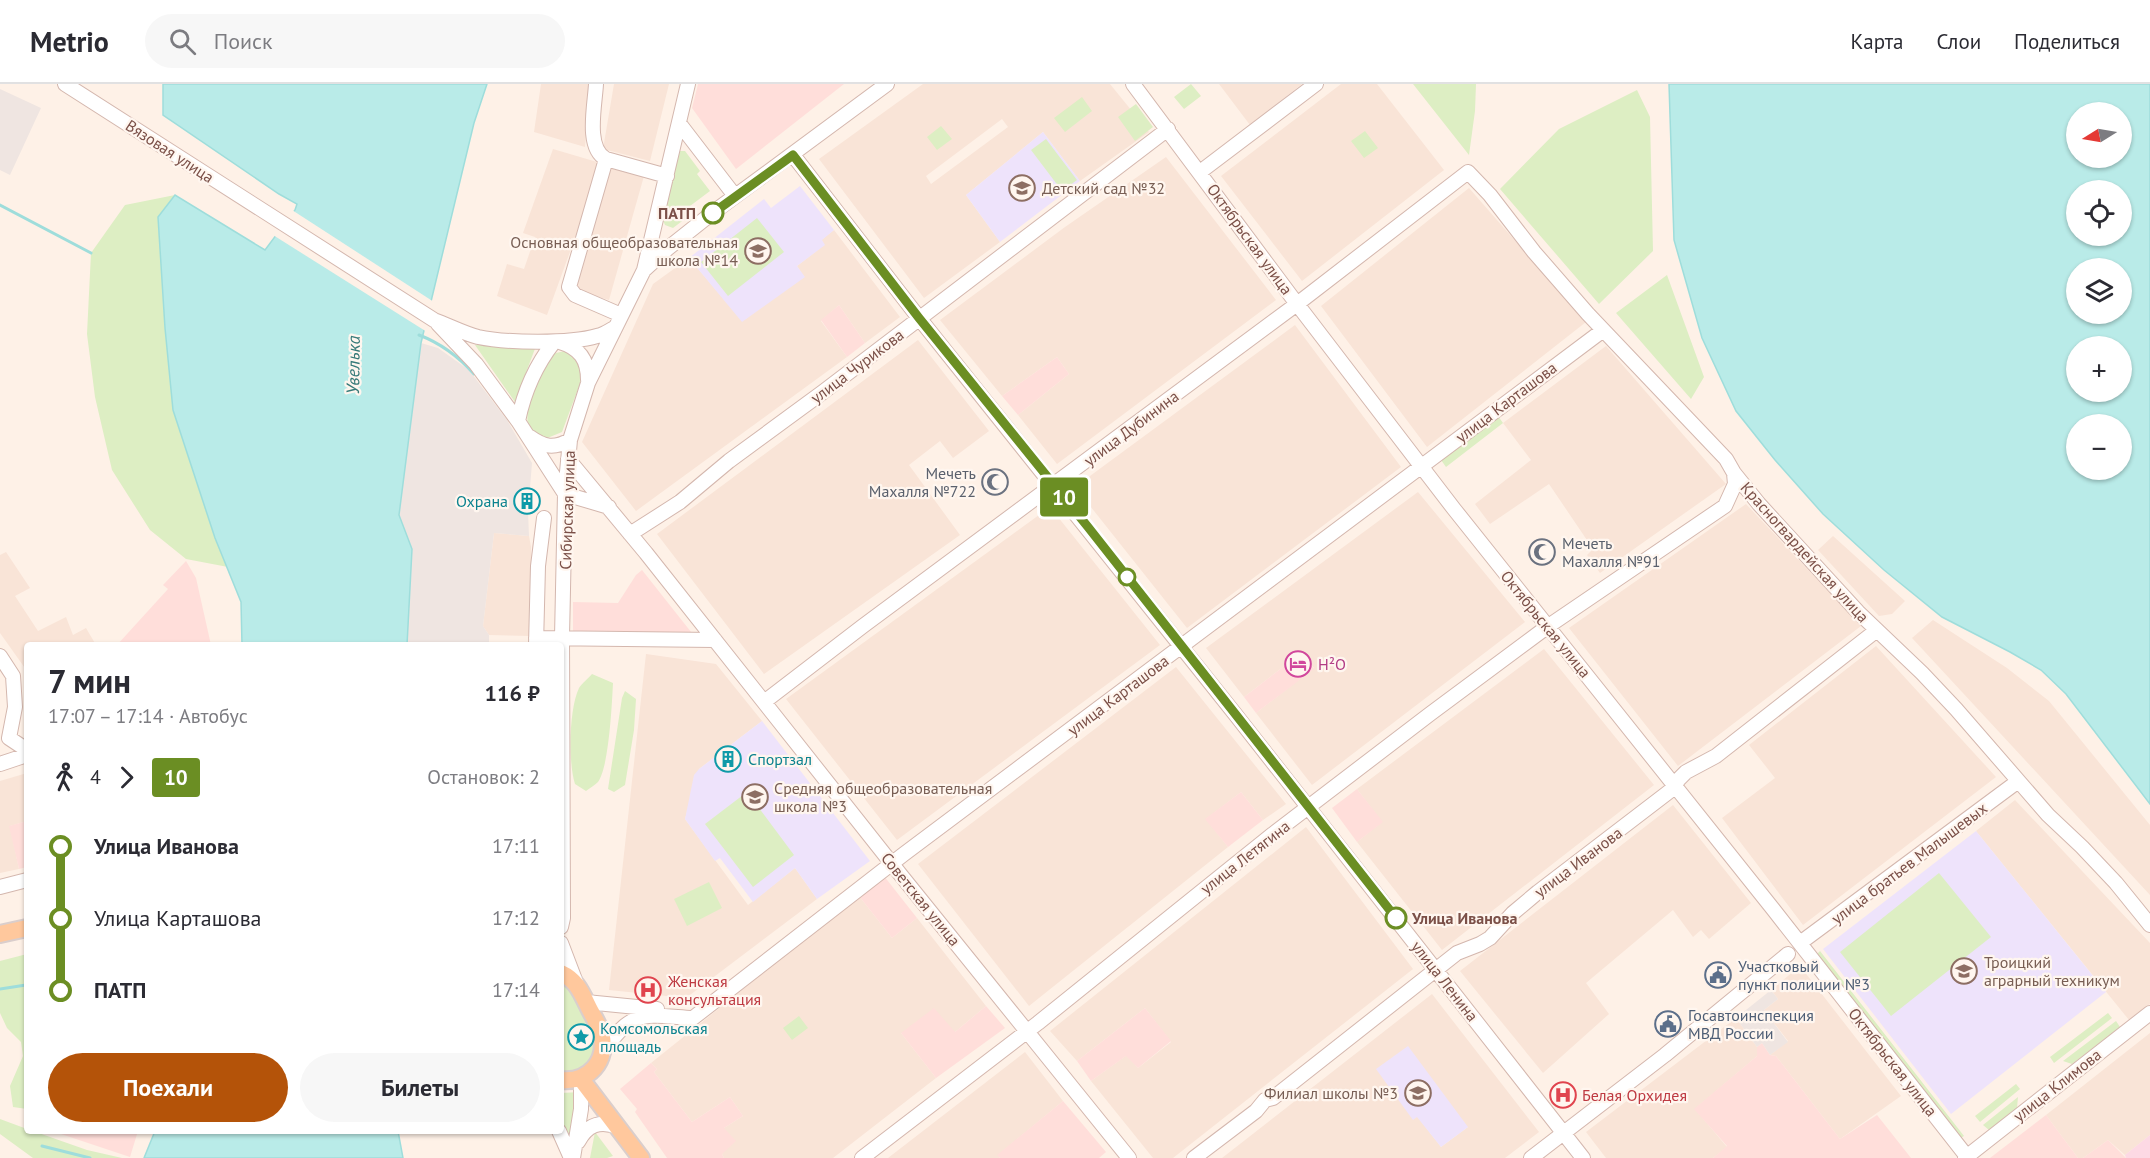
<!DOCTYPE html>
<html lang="ru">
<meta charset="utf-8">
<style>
:root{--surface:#fff;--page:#f7f7f7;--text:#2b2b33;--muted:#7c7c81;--line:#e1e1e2;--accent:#b45309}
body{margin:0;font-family:"PT Sans",sans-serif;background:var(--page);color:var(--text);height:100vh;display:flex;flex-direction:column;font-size:22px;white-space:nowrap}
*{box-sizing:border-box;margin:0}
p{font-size:20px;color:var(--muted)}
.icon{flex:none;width:33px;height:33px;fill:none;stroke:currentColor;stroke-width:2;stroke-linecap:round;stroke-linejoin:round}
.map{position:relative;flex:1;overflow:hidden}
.details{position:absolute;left:24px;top:558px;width:540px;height:492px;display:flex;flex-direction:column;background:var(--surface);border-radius:6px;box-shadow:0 2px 4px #0004}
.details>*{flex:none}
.badge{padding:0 12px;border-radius:4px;font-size:21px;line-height:39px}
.needle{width:39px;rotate:259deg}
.controls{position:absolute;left:2066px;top:18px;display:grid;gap:12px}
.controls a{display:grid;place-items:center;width:66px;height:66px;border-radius:50%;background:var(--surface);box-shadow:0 2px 4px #0004;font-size:30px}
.map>.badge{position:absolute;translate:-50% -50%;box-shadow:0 0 0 3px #fff}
.legs{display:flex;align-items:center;gap:9px;height:66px;padding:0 24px;font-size:20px}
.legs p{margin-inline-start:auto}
.head{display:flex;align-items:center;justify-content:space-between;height:102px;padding:0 24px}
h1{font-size:33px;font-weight:600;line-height:45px}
.primary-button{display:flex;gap:12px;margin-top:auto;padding:12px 24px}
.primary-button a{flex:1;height:69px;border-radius:36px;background:var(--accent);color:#fff;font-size:24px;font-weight:600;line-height:69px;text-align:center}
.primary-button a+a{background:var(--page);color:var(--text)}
ul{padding:0 24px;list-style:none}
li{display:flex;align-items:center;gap:21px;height:72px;font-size:22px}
li i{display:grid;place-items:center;width:9px;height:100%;margin:0 8px;background:currentColor}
li i::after{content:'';width:15px;height:15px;margin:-8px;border:4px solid;border-radius:50%;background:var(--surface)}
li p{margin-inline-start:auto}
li:first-child i{background:linear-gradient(#0000 50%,currentColor 0)}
li:last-child i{background:linear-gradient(currentColor 50%,#0000 0)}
header{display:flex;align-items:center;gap:36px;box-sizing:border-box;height:84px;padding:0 30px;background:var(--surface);border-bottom:2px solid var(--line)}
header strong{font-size:28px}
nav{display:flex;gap:33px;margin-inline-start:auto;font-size:21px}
.search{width:420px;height:54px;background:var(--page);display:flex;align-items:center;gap:15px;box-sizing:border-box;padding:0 21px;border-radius:33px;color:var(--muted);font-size:22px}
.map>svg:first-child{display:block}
.residential{fill:#f9e4d7;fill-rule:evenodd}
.commercial{fill:#ffdeda}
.industrial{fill:#efe5e1}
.education{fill:#eee3fb}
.medical{fill:#fdd9e4}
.green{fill:#ddeec3}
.water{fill:#b9ebe8;stroke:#9edddb;stroke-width:1.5;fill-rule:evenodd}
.pier{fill:#fef1e7}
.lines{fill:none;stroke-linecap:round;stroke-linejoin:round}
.stream{stroke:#9edddb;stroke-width:3}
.minor-casing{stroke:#d4b7ae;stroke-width:16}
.major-casing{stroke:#dacecc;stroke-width:20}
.minor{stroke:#fff;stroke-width:14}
.major{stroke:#ffc89d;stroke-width:16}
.line-1-casing{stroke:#fff;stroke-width:14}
.line-1{stroke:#6b8e23;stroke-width:9}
.stop-1-dot{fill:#fff;stroke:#6b8e23;stroke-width:3}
.labels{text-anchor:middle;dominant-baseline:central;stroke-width:4.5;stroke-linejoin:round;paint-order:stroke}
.street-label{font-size:16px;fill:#7b5048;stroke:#fff6ef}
.education-label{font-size:16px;fill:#785e54;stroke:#fff6ef;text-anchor:start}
.stop-label{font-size:16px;font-weight:bold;fill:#7b5048;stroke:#fff6ef;text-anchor:end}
.worship-label{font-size:16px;fill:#5b616d;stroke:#fff6ef;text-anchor:end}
.culture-label{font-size:16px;fill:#0d838f;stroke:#fff6ef;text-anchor:start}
.hotel-label{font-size:16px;fill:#b23c85;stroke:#fff6ef;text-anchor:start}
.service-label{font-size:16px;fill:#4e5e75;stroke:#fff6ef;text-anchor:start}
.health-label{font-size:16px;fill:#be3a42;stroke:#fff6ef;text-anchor:start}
.water-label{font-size:18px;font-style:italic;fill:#377a79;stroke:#fff6ef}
</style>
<header>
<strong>Metrio</strong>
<div class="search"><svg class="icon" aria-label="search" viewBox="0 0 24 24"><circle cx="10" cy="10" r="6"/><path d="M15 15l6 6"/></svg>Поиск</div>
<nav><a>Карта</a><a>Слои</a><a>Поделиться</a></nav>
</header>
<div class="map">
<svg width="2150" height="1074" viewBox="0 0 2150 1074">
<rect width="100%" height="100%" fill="#fef1e7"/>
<path class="residential" d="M541,0H590L585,63L534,48Z
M614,0H669L650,77L603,65Z
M923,0H1110L1149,48L1080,97L1043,48L966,111L1000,158L924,214L819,75ZM1002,35L1008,43L931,100L926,92Z
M1219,0H1302L1250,41Z
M1341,0H1377L1444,86L1302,197L1221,92Z
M553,65L597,78L599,88L547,231L497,212L507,180L524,185L535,153L523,149Z
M1166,73L1276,216L1057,380L1018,331L1069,290L1057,273L1002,312L940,236L1065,143Z
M610,83L644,92L609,216L575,206Z
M1469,104L1586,238L1427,363L1321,222Z
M834,146L900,233L865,259L839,221L821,237L847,273L636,427L582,358L653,200L689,174L733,226L804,193L797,182L824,161L821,156Z
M1295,241L1401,383L1187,544L1075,403Z
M918,256L989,347L953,374L940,357L909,381L960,451L764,590L657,450Z
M1606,262L1726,400L1600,489L1587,471L1593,465L1549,400L1490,440L1475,420L1531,376L1503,339Z
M1418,408L1525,538L1312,701L1256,629L1314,584L1301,569L1244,613L1206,564Z
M1746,420L1861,542L1678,682L1569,544Z
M1050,423L1160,561L897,756L786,615Z
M494,449L529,452L531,463V552L489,551L483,542Z
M1833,452L1905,517L1892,530L1879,532L1818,466Z
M6,468L30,504L15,512L38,547L66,533L73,551L86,544L96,561H27V587L0,549V471Z
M1933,536L2007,584L2049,617L2150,741V811L1912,554Z
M1876,562L1996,693L1803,841L1722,734L1775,694L1749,661Z
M1544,565L1654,701L1442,866L1357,758L1382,738L1357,705Z
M646,570L716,580L762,637L699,685L685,735L748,821L795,784L817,815L686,914L609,906Z
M1176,583L1286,720L1263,736L1241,708L1206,735L1228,763L1029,922L918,780Z
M27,689V737L10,742L19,785L0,789V697Z
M2015,716L2150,859V920L2129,936L1976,747Z
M1673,721L1751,819L1709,855L1701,846L1693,853L1673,826L1586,899L1609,930L1543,989L1460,887Z
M1306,743L1413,885L1173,1074H1153L1091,997L1127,971L1138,984L1171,958L1145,924L1077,977L1050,947Z
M859,812L892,854L917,834L986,922L955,948L901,949L936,994L833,1074H724L722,1070L724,1044L743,1032L730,1013L692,1038L654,988L657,985L651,979Z
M1800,882L1901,1012L1840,1055L1776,972L1770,971L1788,957L1764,926L1778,915L1771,906Z
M1432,910L1539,1048L1505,1074H1222ZM1417,1032L1468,1043L1441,1063Z
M1736,934L1757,963V972L1695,1025L1727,1063L1713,1074H1606L1586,1048Z
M2150,949V1051L2125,1071L2108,1056L2083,1074H2078L2046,1031Z
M1025,968L1063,1017L998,1071L1000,1074H888Z"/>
<path class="commercial" d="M698,0H844L736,85L692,24Z
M839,221L865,259L847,273L821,236Z
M1057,273L1069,290L1018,331L1002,312Z
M186,477L196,494L211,561H117L168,505L163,501Z
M642,486L695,553L573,549V518L618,519L636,491Z
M1301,569L1314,585L1256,629L1244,613Z
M1357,705L1383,738L1357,758L1332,724Z
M1241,708L1263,736L1228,763L1205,735Z
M27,737V783L19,785L9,742Z
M884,792L917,834L892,854L859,812Z
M986,922L1005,944L936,994L901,949L934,924L955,948Z
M1145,924L1171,957L1138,984L1126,972L1091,997L1077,977Z
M1762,959L1770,971L1776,972L1840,1055L1877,1031L1911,1074H1713L1727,1062L1694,1025L1757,972V963Z
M651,979L657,985L654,988L692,1038L730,1013L743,1032L724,1044L736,1057L722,1070L724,1074H667L635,1028L637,1025L620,1005Z
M1063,1017L1106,1068L1099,1074H1000L997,1071Z
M2046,1031L2078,1074H1990Z
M52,1047H138L130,1073Z
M2108,1056L2126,1074H2083Z"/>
<path class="industrial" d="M0,5L41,24L10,91L0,86Z
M421,259L438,264L469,286L507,336L532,379L528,428L529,452L494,449L483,542L489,551V561H407L412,465L399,431Z
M1771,906L1778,915L1764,926L1788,958L1770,971L1762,959L1757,963L1736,934Z"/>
<path class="education" d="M1043,48L1080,97L1000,158L966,111Z
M800,102L834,146L822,156L825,161L797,182L805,193L742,238L689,174L764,115L771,124Z
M762,637L870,777L817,815L795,784L753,818L720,774L715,777L685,735L694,691L699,685Z
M1976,747L2106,908L1951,1030L1823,865Z
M1408,962L1468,1043L1441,1063L1417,1033L1413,1036L1376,985Z"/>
<path class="medical" d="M2150,1051V1074H2126L2125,1071Z"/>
<path class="green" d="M1191,0L1201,12L1184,25L1174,13Z
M1413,0H1476L1475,27L1469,71Z
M1637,6L1650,33L1653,167L1599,220L1500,105L1559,45Z
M1082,13L1092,27L1065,48L1054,34Z
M1136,20L1153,43L1135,57L1118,33Z
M941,42L952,55L937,66L927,53Z
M1365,47L1378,64L1364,74L1351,57Z
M1046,55L1077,96L1062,107L1031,66Z
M680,67H685L700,87L697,90L710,107L690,122L694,128L673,144L665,141L662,134L675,71Z
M175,111L158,133L165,244L173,325L215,454L228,483L186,475L150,446L112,386L95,313L87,250L91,169L125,121Z
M757,134L784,168L728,212L701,178Z
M1667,191L1704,293L1691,315L1616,229Z
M475,261L536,262L515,318Z
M565,267L573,269L584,289L562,348L545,355L529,345C522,322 540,295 548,274L556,269Z
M1498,332L1503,339L1446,383L1441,376Z
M592,590L613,599C612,620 609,683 598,698C595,701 590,704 586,707L575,700C568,678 569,625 579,604C582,599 588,595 592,590Z
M625,607L636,615L634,646L625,701L614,708L608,705L622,614Z
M747,708L794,771L753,803L705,740Z
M1939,789L1991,853L1891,932L1840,868Z
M709,798L722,824L687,842L674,815Z
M1820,867L1964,1052L1959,1055L1816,871Z
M27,870V1025L13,1023L10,1002L23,972L21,958L7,944L0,929V877Z
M561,900C573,907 592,943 594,957C598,976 578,990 561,988Z
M2108,929L2112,934L2054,979L2050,973Z
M799,932L808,944L792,956L783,944Z
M2116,937L2120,943L2072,980L2063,977Z
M2016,1000L2020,1005L1980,1038L1975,1032Z
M580,1008L573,1062L561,1039V1009Z
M2018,1013L2017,1024L1989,1046L1983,1041Z
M0,1035L27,1045V1047H33L87,1066L122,1074H33L0,1050Z
M595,1048L613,1072L607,1074H590Z"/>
<path class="water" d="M163,0H487L474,39L421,259L399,431L412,465L407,561H242L241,518L215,454L173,326L165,244L158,133L175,111L265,166L295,126L297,120L279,110L163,31Z
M1669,0H2150V720L2066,610L2041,586L2010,568L1942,533L1884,486L1823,430L1775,376L1736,327L1702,254L1674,156ZM2076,28H2121V74H2076ZM2076,106H2121V152H2076ZM2076,184H2121V230H2076ZM2076,262H2121V308H2076ZM2076,340H2121V386H2076Z
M155,1047H398L403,1074H144Z"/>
<path class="pier" d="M292,126L434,218L427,248L273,151Z"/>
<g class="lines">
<path class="stream" d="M0,121L91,169
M419,251C440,259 459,273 474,290L476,288
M0,905L26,901
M42,1062L90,1074"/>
<g class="minor-casing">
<path id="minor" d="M65,0L434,236C448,241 463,249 478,253C506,259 570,260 597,252C603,251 609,247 614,244
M596,0C595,21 585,64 606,75L569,203L575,211L621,231
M1133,0L1297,220L1454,425L1773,825L1968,1074
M679,39L735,112
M793,71L919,234L1235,630L1583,1074
M606,75L667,92
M1200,88L1316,0
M644,186L688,0
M438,240L476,280L518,337L565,410L609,423
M560,258C580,264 588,276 588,296
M518,337C524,308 535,282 554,258
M530,353C544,363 554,365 570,356
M568,375L646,469L900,790L1129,1074
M630,450L680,418L729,377L823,308L1168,45
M536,554L715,556
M536,561L538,482L544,434
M0,572L13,592L15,623L9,654L27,666
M764,618L863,542L1297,220L1468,88L1490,111L1534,168L1588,230L1726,375L1734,389L1759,420L1858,528L1922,589L1956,625L2048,731L2082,763L2116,799L2150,841
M0,680L27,671
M0,803L27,796
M561,843L563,834L562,553L565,410L570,356L588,299L644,186L667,165L711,130L887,0
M561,859L577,901
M1800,859L2017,698
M586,918L657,925
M602,970C632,924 643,931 693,934L904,770L1602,247
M559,1047L571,1074
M578,1058C587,1041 599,1036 618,1043
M573,1074L581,1025V995
M862,1074L1038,939L1273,750L1430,630L1547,543L1725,422L1735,400L1734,389
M1194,1074L1256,1027L1265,1016L1273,1014L1457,869L1480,860L1490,854L1513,829L1538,808L1666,710L1675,703L1678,696L1686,688L1716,672L1877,546
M1531,1074L1665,971L1788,870
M1965,1074L2150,929"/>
</g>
<g class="major-casing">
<path id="major" d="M0,850L27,844
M561,889C577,896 582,910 589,924C593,932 599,941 601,949C609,977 588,999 561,996
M581,995L641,1074"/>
</g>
<use href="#minor" class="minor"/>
<use href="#major" class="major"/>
</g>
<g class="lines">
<g class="line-1-casing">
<path id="line-1" d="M713,129L793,71L919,234L1088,443L1396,834"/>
</g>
<use href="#line-1" class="line-1"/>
</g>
<defs>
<g id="school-ring" transform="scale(1.35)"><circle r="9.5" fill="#fff6ef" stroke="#8d6e63" stroke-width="1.5"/><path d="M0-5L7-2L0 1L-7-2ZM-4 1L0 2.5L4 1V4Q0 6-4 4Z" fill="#8d6e63"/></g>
<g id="mosque-ring" transform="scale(1.35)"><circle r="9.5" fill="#fff6ef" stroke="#6b7280" stroke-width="1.5"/><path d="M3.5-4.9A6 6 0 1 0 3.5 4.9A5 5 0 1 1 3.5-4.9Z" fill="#6b7280"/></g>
<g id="building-ring" transform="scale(1.35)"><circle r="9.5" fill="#fff6ef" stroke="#0f9aa8" stroke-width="1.5"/><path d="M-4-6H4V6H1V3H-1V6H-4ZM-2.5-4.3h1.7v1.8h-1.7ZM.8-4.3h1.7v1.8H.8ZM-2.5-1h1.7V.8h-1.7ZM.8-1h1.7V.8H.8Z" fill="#0f9aa8"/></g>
<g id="hotel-ring" transform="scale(1.35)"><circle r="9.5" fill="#fff6ef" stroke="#d1479c" stroke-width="1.5"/><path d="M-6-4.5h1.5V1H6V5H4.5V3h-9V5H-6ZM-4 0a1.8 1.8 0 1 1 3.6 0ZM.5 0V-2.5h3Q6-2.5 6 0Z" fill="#d1479c"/></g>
<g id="university-ring" transform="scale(1.35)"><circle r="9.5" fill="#fff6ef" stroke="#8d6e63" stroke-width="1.5"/><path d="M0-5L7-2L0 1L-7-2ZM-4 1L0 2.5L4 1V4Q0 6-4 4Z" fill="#8d6e63"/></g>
<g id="civic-ring" transform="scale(1.35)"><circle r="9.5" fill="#fff6ef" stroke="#5c6f8a" stroke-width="1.5"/><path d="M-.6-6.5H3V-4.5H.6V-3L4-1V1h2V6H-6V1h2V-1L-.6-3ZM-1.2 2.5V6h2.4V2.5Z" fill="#5c6f8a"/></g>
<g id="hospital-ring" transform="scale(1.35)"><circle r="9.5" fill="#fff6ef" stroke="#e0444e" stroke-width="1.5"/><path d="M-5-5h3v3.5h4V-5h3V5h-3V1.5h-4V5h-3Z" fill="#e0444e"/></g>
<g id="sight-ring" transform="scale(1.35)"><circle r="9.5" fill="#fff6ef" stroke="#0f9aa8" stroke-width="1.5"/><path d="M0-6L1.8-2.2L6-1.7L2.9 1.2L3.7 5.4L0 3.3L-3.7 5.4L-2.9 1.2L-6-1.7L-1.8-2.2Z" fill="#0f9aa8"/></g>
</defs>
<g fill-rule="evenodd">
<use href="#school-ring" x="1022" y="104"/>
<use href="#school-ring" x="758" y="167"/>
<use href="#mosque-ring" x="995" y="398"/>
<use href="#building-ring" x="527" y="417"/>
<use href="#mosque-ring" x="1542" y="468"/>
<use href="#hotel-ring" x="1298" y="580"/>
<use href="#building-ring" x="728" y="675"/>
<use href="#school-ring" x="755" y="713"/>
<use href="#university-ring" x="1964" y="887"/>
<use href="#civic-ring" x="1718" y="891"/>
<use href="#hospital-ring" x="648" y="906"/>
<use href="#civic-ring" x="1668" y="940"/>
<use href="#sight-ring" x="581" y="953"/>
<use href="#school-ring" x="1418" y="1009"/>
<use href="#hospital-ring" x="1563" y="1011"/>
</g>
<g class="stop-1-dot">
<circle cx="713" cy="129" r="10"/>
<circle cx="1127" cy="493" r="8"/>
<circle cx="1396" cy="834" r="10"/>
</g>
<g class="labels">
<g class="street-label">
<text transform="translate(170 67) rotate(33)">Вязовая улица</text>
<text transform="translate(1250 155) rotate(54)">Октябрьская улица</text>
<text transform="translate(857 282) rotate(-37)">улица Чурикова</text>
<text transform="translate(1506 318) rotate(-37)">улица Карташова</text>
<text transform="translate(1131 344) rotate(-37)">улица Дубинина</text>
<text transform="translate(567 426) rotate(-88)">Сибирская улица</text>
<text transform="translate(1805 468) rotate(48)">Красногвардейская улица</text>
<text transform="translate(1546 540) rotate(51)">Октябрьская улица</text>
<text transform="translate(1118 611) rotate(-37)">улица Карташова</text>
<text transform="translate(1245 773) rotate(-38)">улица Летягина</text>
<text transform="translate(1578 778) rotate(-37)">улица Иванова</text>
<text transform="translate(1909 779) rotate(-37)">улица братьев Малышевых</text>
<text transform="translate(921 815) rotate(51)">Советская улица</text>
<text transform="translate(1445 897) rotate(52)">улица Ленина</text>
<text transform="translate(1893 978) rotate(52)">Октябрьская улица</text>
<text transform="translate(2057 1001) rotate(-38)">улица Климова</text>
</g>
<g class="education-label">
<text x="1042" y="104">Детский сад №32</text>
<text x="738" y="158" text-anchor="end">Основная общеобразовательная<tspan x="738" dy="18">школа №14</tspan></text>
<text x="774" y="704">Средняя общеобразовательная<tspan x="774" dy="18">школа №3</tspan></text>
<text x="1984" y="878">Троицкий<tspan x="1984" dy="18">аграрный техникум</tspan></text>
<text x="1398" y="1009" text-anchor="end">Филиал школы №3</text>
</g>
<g class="stop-label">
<text x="696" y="129">ПАТП</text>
<text x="1412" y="834" text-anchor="start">Улица Иванова</text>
</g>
<g class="worship-label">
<text x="976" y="389">Мечеть<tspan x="976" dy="18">Махалля №722</tspan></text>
<text x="1562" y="459" text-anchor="start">Мечеть<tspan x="1562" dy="18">Махалля №91</tspan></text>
</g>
<g class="culture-label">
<text x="508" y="417" text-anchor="end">Охрана</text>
<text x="748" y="675">Спортзал</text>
<text x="600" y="944">Комсомольская<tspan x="600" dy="18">площадь</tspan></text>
</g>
<g class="hotel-label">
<text x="1318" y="580">H²O</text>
</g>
<g class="service-label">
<text x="1738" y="882">Участковый<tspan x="1738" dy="18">пункт полиции №3</tspan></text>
<text x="1688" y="931">Госавтоинспекция<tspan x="1688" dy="18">МВД России</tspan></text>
</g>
<g class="health-label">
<text x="668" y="897">Женская<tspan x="668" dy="18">консультация</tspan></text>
<text x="1582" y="1011">Белая Орхидея</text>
</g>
<g class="water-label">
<text transform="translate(353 281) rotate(-89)">Увелька</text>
</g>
</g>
</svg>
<div class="controls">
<a><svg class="needle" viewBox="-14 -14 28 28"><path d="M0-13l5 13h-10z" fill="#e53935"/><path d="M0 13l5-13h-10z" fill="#7c7c81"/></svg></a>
<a><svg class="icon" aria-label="locate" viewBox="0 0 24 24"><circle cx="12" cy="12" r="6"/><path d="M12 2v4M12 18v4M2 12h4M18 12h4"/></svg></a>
<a><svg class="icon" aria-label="layers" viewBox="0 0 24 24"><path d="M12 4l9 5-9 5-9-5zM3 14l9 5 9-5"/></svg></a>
<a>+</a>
<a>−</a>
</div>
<b class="badge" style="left:1064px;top:413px;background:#6b8e23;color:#fff">10</b>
<section class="details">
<div class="head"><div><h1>7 мин</h1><p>17:07 – 17:14 · Автобус</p></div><b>116 ₽</b></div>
<div class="legs"><svg class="icon" aria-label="walk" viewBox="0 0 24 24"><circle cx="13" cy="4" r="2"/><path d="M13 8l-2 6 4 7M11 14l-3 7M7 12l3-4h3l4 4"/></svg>4<svg class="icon" aria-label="forward" viewBox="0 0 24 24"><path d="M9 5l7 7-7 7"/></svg><b class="badge" style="background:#6b8e23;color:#fff">10</b><p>Остановок: 2</p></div>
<ul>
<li><i style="color:#6b8e23"></i><b>Улица Иванова</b><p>17:11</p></li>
<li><i style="color:#6b8e23"></i><span>Улица Карташова</span><p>17:12</p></li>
<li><i style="color:#6b8e23"></i><b>ПАТП</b><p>17:14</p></li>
</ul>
<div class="primary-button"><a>Поехали</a><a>Билеты</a></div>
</section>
</div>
